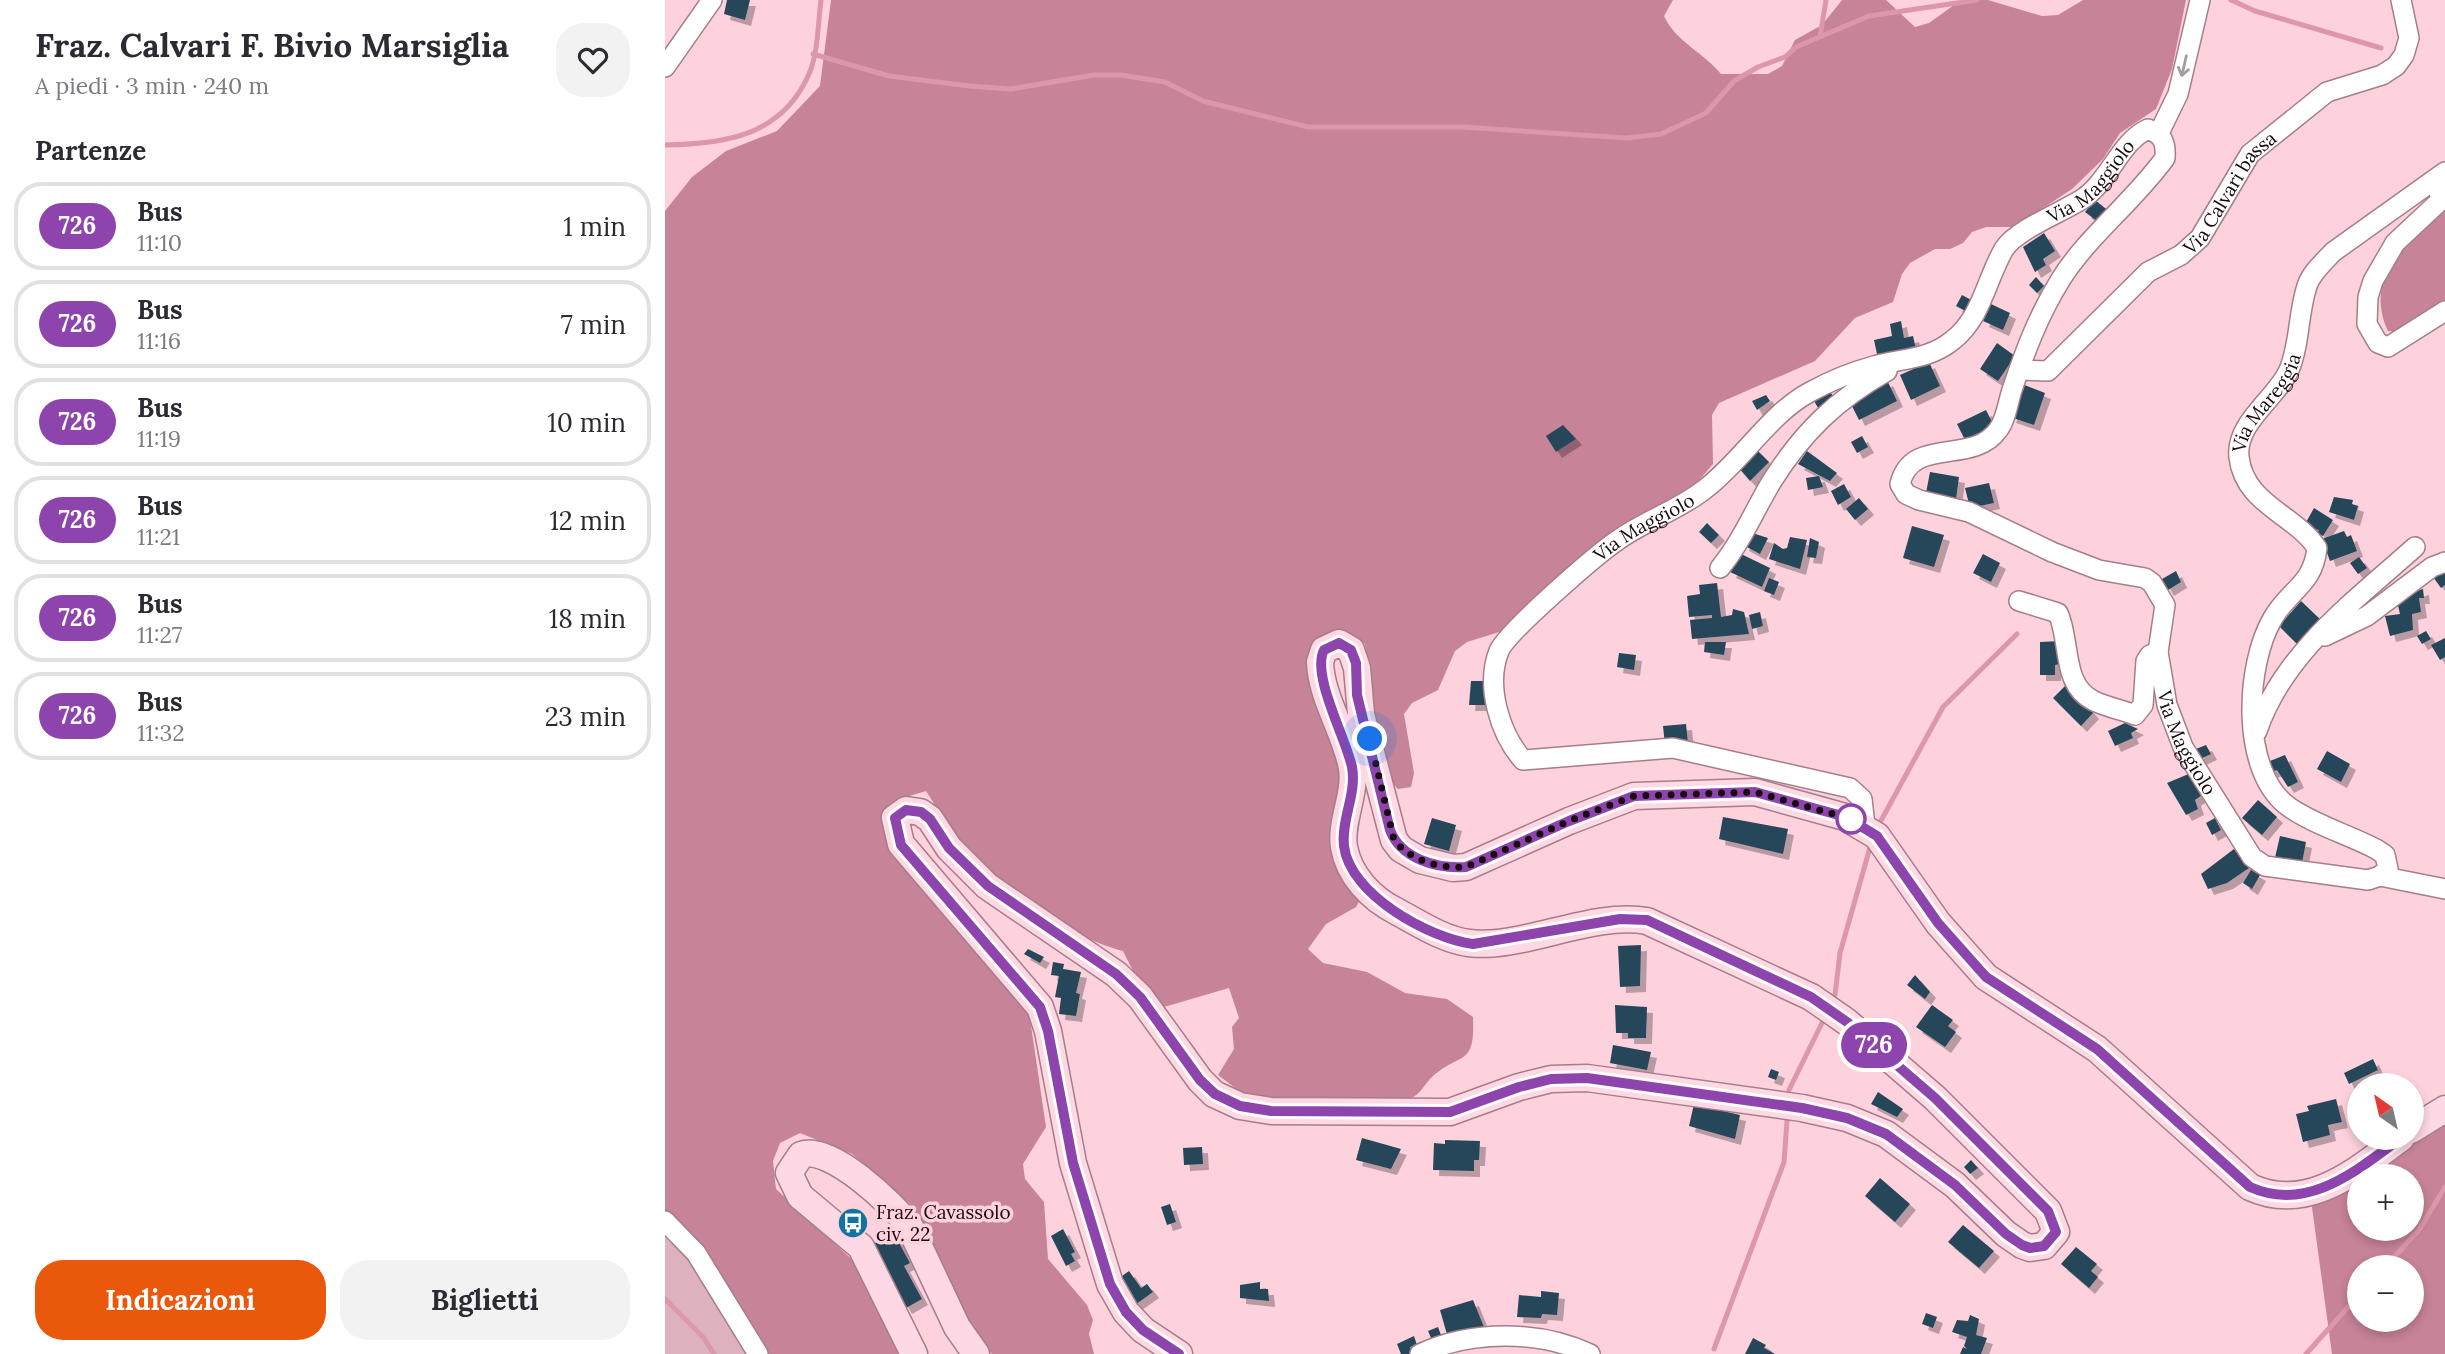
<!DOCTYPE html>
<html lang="it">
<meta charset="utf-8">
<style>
:root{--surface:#fff;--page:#f2f2f3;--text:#2b2b33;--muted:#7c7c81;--line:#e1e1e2;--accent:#ea580c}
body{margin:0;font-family:Lora,serif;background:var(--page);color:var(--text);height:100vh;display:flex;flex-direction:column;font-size:26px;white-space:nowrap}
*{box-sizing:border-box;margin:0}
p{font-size:23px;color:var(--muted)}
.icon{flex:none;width:38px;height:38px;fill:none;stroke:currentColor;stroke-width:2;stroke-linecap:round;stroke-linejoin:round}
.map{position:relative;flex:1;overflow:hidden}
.drawer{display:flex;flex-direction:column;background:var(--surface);width:665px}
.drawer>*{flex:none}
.badge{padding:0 14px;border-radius:23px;font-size:24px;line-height:46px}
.needle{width:46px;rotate:326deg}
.controls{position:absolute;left:1682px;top:1073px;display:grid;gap:14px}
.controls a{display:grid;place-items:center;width:77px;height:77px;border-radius:50%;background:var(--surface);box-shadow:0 4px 10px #0003;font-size:35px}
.you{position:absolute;width:35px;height:35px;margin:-18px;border:5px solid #fff;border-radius:50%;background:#1a73e8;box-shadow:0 0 0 10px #1a73e833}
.map>.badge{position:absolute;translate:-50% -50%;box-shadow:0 0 0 4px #fff}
h2{padding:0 35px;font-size:26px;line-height:63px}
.round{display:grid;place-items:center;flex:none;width:74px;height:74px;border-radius:28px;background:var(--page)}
.overview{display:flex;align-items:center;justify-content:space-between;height:119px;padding:0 35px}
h1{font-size:33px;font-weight:800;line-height:52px}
.cta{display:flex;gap:14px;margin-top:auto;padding:14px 35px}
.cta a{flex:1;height:80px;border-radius:28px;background:var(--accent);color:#fff;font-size:28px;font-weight:800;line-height:80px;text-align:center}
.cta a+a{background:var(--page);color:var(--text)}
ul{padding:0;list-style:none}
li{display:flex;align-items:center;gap:21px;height:88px;margin:0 14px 10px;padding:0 21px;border:4px solid var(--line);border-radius:28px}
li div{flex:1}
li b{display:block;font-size:26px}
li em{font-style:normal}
li .badge{min-width:77px;font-weight:700;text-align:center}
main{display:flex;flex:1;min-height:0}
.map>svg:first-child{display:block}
.green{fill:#ddb1bd}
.forest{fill:#c78397;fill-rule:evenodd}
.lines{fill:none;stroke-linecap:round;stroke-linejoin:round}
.stream{stroke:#dc97aa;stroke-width:5}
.building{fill:#27465a;filter:url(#shadow)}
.minor-casing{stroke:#a47e88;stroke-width:22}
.secondary-casing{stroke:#a47e88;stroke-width:29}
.minor{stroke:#fff;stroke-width:19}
.secondary{stroke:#fed8e5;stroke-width:26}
.oneway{stroke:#a39d9f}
.line-casing{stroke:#fff;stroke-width:16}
.line{stroke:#8e44ad;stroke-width:10}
.walk{stroke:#190b0f;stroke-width:7;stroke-dasharray:0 12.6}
.stop-dot{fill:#fff;stroke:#8e44ad;stroke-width:3.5}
.labels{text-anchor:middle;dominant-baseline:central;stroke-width:7;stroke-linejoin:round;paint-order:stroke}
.street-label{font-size:19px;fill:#190b0f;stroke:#fdd2dd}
.poi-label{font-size:19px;fill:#190b0f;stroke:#fdd2dd;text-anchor:start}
</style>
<main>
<section class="drawer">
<div class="overview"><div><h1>Fraz. Calvari F. Bivio Marsiglia</h1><p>A piedi · 3 min · 240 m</p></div><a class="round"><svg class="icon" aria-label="heart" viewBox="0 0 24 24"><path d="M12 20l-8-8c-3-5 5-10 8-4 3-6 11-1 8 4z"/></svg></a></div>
<h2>Partenze</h2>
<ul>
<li><span class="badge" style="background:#8e44ad;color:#fff">726</span><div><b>Bus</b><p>11:10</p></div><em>1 min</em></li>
<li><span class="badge" style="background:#8e44ad;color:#fff">726</span><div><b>Bus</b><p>11:16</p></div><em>7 min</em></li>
<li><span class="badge" style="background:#8e44ad;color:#fff">726</span><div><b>Bus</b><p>11:19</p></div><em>10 min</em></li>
<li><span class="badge" style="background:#8e44ad;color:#fff">726</span><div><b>Bus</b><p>11:21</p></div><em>12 min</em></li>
<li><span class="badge" style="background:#8e44ad;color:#fff">726</span><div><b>Bus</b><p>11:27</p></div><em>18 min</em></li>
<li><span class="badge" style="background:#8e44ad;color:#fff">726</span><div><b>Bus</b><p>11:32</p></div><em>23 min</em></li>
</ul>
<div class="cta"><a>Indicazioni</a><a>Biglietti</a></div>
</section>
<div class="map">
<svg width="1780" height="1354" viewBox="0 0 1780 1354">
<defs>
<filter id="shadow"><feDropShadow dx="6" dy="6" stdDeviation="0" flood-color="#0004"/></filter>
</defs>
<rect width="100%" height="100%" fill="#fdd2dd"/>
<path class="green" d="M0,1229L25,1257L85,1354H0Z"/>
<path class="forest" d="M166,0H1008L999,16C1011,42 1038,52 1056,74H1103L1117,66L1130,40L1157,25L1177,0H1221L1250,27L1264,23L1296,0H1323L1377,16L1393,15L1418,0H1521L1507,69L1491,109L1455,133L1438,159L1407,189L1349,227H1321L1307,232L1298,243L1285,249H1270L1245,263L1237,274L1228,302L1190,318L1150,361L1054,403L1047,415L1048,464L1029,486L844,629L802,642L790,651L773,690L747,703L739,714L749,773L746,787L733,789L722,778L704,689L700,644L688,635L659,636L696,898L691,907L661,924L643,949L658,963L702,972L740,993L782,999L808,1017C810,1067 797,1051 768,1076C759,1084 757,1093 745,1099L626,1103L578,1094L553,1075L569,1049L567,1027L574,1018L564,988L499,1007L468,971L458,951C402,937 336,888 297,845C283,830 273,809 261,791L231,800L218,828L234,863L340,978L364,1012L381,1127L358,1164L360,1179L379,1202L383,1259L422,1305L428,1320L424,1334L429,1354H327L303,1325L245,1204L187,1154L135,1133L115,1143L108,1161L111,1189L194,1266L240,1354H104L32,1239L0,1213V211L27,177L61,151L112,131L155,86Z
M1780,205V302L1734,332L1723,331C1697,275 1745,240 1780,205Z
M1780,1122V1354H1667L1646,1200L1677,1194L1694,1181V1228H1746V1176H1701L1765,1128ZM1694,1267H1746V1320H1694Z"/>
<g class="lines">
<path class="stream" d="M1566,0L1590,11L1716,48
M1155,37L1161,0
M148,54L224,76L304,86L346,89L429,75H456L500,82L538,101L643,127H797L962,138L996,134L1041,113L1069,81L1093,67L1120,57L1131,47L1204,16L1312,0
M0,145C60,144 117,136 144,74C153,54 153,23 156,0
M1212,828L1278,707L1352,634
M1170,995L1175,953L1206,844
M1124,1090L1157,1023
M1720,1267L1754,1230L1780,1187
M0,1299L38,1337L49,1354
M1049,1349L1119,1162L1122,1121
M1641,1354L1694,1295"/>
</g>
<path class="building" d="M62,0H85L80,20L59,14Z
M1430,200L1445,212L1436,224L1420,212Z
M1379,233L1390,251L1378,259L1381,265L1370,272L1358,247Z
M1371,277L1379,286L1372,293L1364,285Z
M1297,295L1312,303L1306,314L1291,306Z
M1326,304L1345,313L1338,330L1318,321Z
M1236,321L1239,338L1248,336L1251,349L1212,354L1209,340L1227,336L1225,324Z
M1332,343L1350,356L1333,381L1315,369Z
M1264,362L1275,386L1246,400L1235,375Z
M1222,380L1232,401L1194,420L1184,400Z
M1357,384L1380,393L1369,425L1345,417Z
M1165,391L1171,402L1155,411L1149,401Z
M1101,395L1105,401L1092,410L1087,401Z
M1321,410L1330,428L1301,442L1292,424Z
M898,425L911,439L891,452L881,436Z
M1197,436L1203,447L1192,453L1186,442Z
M1091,449L1104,462L1085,481L1073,467Z
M1142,451L1172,473L1165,481L1133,464Z
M1265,472L1294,477L1291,499L1261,493Z
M1154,476L1158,487L1143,490L1141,478Z
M1324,483L1329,503L1305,508L1300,488Z
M1179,484L1186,497L1173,505L1166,491Z
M1669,497L1688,500L1687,504L1693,506L1689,520L1664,512Z
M1194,498L1203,509L1190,520L1181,509Z
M1649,508L1668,520L1658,536L1652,533L1654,530L1639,526Z
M1042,523L1054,535L1046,543L1034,532Z
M1247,526L1279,535L1269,567L1238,558Z
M1679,531L1682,537L1686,535L1692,551L1665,561L1657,539Z
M1084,532L1103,538L1095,554L1078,545Z
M1125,537L1142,540L1135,569L1104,559L1109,543L1118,549L1122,548Z
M1145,538L1154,542L1151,558L1142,557Z
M1074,553L1105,568L1097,587L1065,572Z
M1318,554L1335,563L1326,582L1308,573Z
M1694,557L1702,568L1693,574L1685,563Z
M1780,567V585L1776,588L1766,574Z
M1511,571L1516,582L1503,590L1497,579Z
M1104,578L1114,582L1109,595L1099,591Z
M1052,583L1056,617L1067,615L1068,609L1079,612L1084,634L1027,639L1025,620L1047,618V615L1024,617L1022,596L1035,594L1034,585Z
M1758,589L1759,598H1754L1756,612L1747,614L1748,630L1725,636L1720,616L1735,614L1731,597Z
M1636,601L1657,621L1632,644L1614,626Z
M1095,612L1098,626L1087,629L1084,615Z
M1761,631L1766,639L1757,644L1752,636Z
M1780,638V657L1775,660L1766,645Z
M1396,641L1395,664L1390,665V675H1375V642Z
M1040,642H1061L1059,655L1039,652Z
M954,653L971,655L969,670L952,667Z
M806,681H821V705H804Z
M1402,684L1428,713L1416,726L1388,698Z
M1460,723L1473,729L1466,733L1468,738L1450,746L1443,731Z
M1021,724L1023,743L1000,745L998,726Z
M1541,745L1546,754L1535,759L1531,749Z
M1662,751L1685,764L1676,782L1652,769Z
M1620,755L1633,782L1623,787L1612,770L1603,773L1600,763Z
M1526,773L1537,795L1530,800L1533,809L1521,815L1502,783Z
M1593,800L1612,817L1597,835L1577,818Z
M1058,817L1123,829L1118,854L1054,839Z
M767,818L791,825L784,851L759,844Z
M1550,818L1556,830L1547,835L1541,823Z
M1615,836L1641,842L1636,868L1609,862Z
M1569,849L1584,868L1562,883L1543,889L1536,874Z
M1586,870L1595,875L1587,889L1578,883Z
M976,945L975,986L955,987L953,946Z
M363,949L379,957L375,963L359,954Z
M388,962L399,964L398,969L416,972L411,993L415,994L411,1016L394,1014L396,998L390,997L394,976L386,975Z
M1250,975L1265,992L1260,999L1242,985Z
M950,1005L982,1007L981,1038H963V1033H951Z
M1267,1005L1288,1020L1283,1026L1291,1032L1280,1047L1251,1027Z
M948,1045L986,1052L982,1070L945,1063Z
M1708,1059L1713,1070L1684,1084L1679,1073Z
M1106,1069L1114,1072L1111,1080L1103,1077Z
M1213,1092L1238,1109L1232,1117L1206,1104Z
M1671,1099L1677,1122L1663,1125L1665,1135L1638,1142L1631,1114L1644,1111L1642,1106Z
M1029,1104L1075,1115L1070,1139L1024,1126Z
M697,1138L736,1149L726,1169L691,1160Z
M780,1140L815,1141L814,1160H809V1171L768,1170L769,1143L780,1144Z
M537,1147L538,1164L519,1165L518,1148Z
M1306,1160L1313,1168L1305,1174L1299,1167Z
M1215,1178L1245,1204L1230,1222L1200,1196Z
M505,1204L511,1222L502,1225L496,1207Z
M1298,1225L1329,1251L1314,1268L1283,1242Z
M226,1228L245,1263L239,1266L257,1299L241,1308L206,1245L221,1237L218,1232Z
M398,1229L410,1252L406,1254L410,1261L401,1266L386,1236Z
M1411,1247L1432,1264L1426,1271L1433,1277L1424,1288L1396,1264Z
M464,1271L476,1288L482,1284L488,1292L467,1307L450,1281Z
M595,1282V1289H603L604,1301L575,1298V1285Z
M876,1291L894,1293L892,1315L877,1314L876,1318L852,1317L854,1295L876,1297Z
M808,1300L819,1327L783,1338L775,1310Z
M1261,1313L1272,1317L1268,1328L1257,1324Z
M1305,1315L1314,1319L1311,1335L1322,1338L1316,1354H1295L1298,1347L1302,1349L1299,1346L1302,1337L1287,1332L1292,1320L1303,1321Z
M773,1327L776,1335L766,1338L763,1331Z
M749,1336L752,1345L745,1347L748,1354H736L732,1344Z
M1088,1338L1101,1345L1099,1348L1110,1354H1080Z"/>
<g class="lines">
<g class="minor-casing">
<g id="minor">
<path d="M0,67L47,0"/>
<path d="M1494,133L1513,94L1535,0"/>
<path d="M1771,180L1776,200L1730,243L1708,281L1703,297L1702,324L1713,343L1723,347L1780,311"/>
<path id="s1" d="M1354,370L1383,371L1483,272L1516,255L1535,238L1585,154L1662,92L1717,75L1731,66L1739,55L1744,38L1736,0"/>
<path d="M1055,568C1077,541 1089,511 1107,481C1138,432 1171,400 1222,371"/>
<path d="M1354,601L1393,613C1406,641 1396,685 1429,701C1442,707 1457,710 1470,715L1478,705L1481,661L1485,655L1493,652"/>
<path d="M1660,636L1702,616L1767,567L1780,562"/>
<path d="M1592,731C1618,653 1691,600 1750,547"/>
<path id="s2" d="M1200,826L1197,799L1185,788L1008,748L858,760C835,734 820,686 834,651C842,632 932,554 953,540C981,520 1014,510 1040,489C1077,461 1104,414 1145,392C1165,381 1187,372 1209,366C1237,358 1264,360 1288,340C1317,317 1321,280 1339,249C1352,229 1398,212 1419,198C1445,179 1456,141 1483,129C1498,135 1501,142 1500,158C1470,200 1422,237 1396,279C1374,314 1360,351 1347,390C1343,402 1341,420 1333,430C1307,466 1247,435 1235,484L1241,494L1254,500L1304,512L1387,552L1434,570L1480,578L1487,583L1500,605L1493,652L1502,705L1518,747L1587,857L1600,866L1703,880L1715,876L1723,869L1720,855L1711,849C1684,835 1648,824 1624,807C1575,772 1580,665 1608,618C1625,589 1648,585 1652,548C1631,515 1579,504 1574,457C1570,423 1612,398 1624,370C1635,344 1633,313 1642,286C1646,273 1659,262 1668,252L1780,172"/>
<path d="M1715,876L1780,889"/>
<path d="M0,1221L31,1253L93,1354"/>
<path d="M755,1354C806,1330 874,1330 925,1354"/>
</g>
</g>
<g class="secondary-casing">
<path id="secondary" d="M1746,1130L1780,1109
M249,1354L196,1247L135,1196L124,1173L136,1155C164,1143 229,1205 245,1227L292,1327L311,1354
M514,1354L478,1330L461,1312L445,1284L408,1163L383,1031L375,1007L236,844L230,818L241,810L255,812L265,819L284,848L322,886L451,974L475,997L535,1080L549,1094L575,1106L606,1111L785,1112L854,1087L886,1079L922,1078L1137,1108L1182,1118L1221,1134L1290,1185L1341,1234L1357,1245L1365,1248L1379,1246L1391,1232L1383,1211L1270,1098L1182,1022L1146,997L982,921C926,911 857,950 804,943C779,940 753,923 731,911C707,899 684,876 679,847C675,821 691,795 687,768C681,733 656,698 655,662L659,650L674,643L686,650L692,668L696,714L729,840L736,849L755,860L788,868L801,867L904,821L969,796L1090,792L1180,817L1212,836L1273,923L1321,977L1432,1049L1585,1187C1643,1214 1692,1170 1736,1138"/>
</g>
<use href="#minor" class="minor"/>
<use href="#secondary" class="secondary"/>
</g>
<defs><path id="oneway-shaft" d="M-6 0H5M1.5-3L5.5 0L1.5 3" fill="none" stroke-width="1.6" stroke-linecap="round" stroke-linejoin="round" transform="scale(1.75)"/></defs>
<use class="oneway" href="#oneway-shaft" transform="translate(1519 66) rotate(103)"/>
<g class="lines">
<g class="line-casing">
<path id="line" d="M514,1354L478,1330L461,1312L445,1284L408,1163L383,1031L375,1007L236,845L230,818L241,810L256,812L265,819L284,848L323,886L451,974L475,997L535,1080L550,1094L575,1106L606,1111L785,1112L854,1087L886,1079L922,1078L1137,1108L1182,1118L1221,1134L1290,1185L1341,1234L1357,1245L1365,1248L1379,1246L1391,1232L1383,1211L1270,1098L1182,1022L1146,997L982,920L955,919L808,944C764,938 685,895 679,846C676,819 692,794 687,767C681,738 646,675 659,650L674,643L686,650L691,663L692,695L725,830C736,859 772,869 801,867L904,821L969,796L1090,792L1181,817L1212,836L1273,923L1321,977L1432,1049L1585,1187C1643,1213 1692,1170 1736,1138"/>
</g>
<use href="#line" class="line"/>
<path class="walk" d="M705,739L729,840C746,861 775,869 801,867L904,821L969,796L1090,792L1186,819"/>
</g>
<defs>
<g id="bus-disc" transform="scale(1.575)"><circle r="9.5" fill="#1373a0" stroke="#fdd2dd"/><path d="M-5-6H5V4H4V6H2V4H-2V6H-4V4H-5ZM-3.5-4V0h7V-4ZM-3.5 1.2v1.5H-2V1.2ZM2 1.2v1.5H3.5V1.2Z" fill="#fff"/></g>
</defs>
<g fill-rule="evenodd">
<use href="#bus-disc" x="188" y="1223"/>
</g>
<circle class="stop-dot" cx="1186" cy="819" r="14"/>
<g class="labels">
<g class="street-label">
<text stroke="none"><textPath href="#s2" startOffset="1270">Via Maggiolo</textPath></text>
<text stroke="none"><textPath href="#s1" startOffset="287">Via Calvari bassa</textPath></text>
<text stroke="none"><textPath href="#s2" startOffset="3143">Via Mareggia</textPath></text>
<text stroke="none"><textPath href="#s2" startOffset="684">Via Maggiolo</textPath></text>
<text stroke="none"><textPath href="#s2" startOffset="2273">Via Maggiolo</textPath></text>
</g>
<g class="poi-label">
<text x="211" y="1212">Fraz. Cavassolo<tspan x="211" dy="22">civ. 22</tspan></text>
</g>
</g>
</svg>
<div class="controls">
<a><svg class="needle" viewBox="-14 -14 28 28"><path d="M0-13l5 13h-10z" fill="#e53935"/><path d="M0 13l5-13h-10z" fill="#7c7c81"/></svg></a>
<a>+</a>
<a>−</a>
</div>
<div class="you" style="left:705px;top:739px"></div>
<b class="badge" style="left:1209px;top:1045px;background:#8e44ad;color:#fff">726</b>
</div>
</main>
